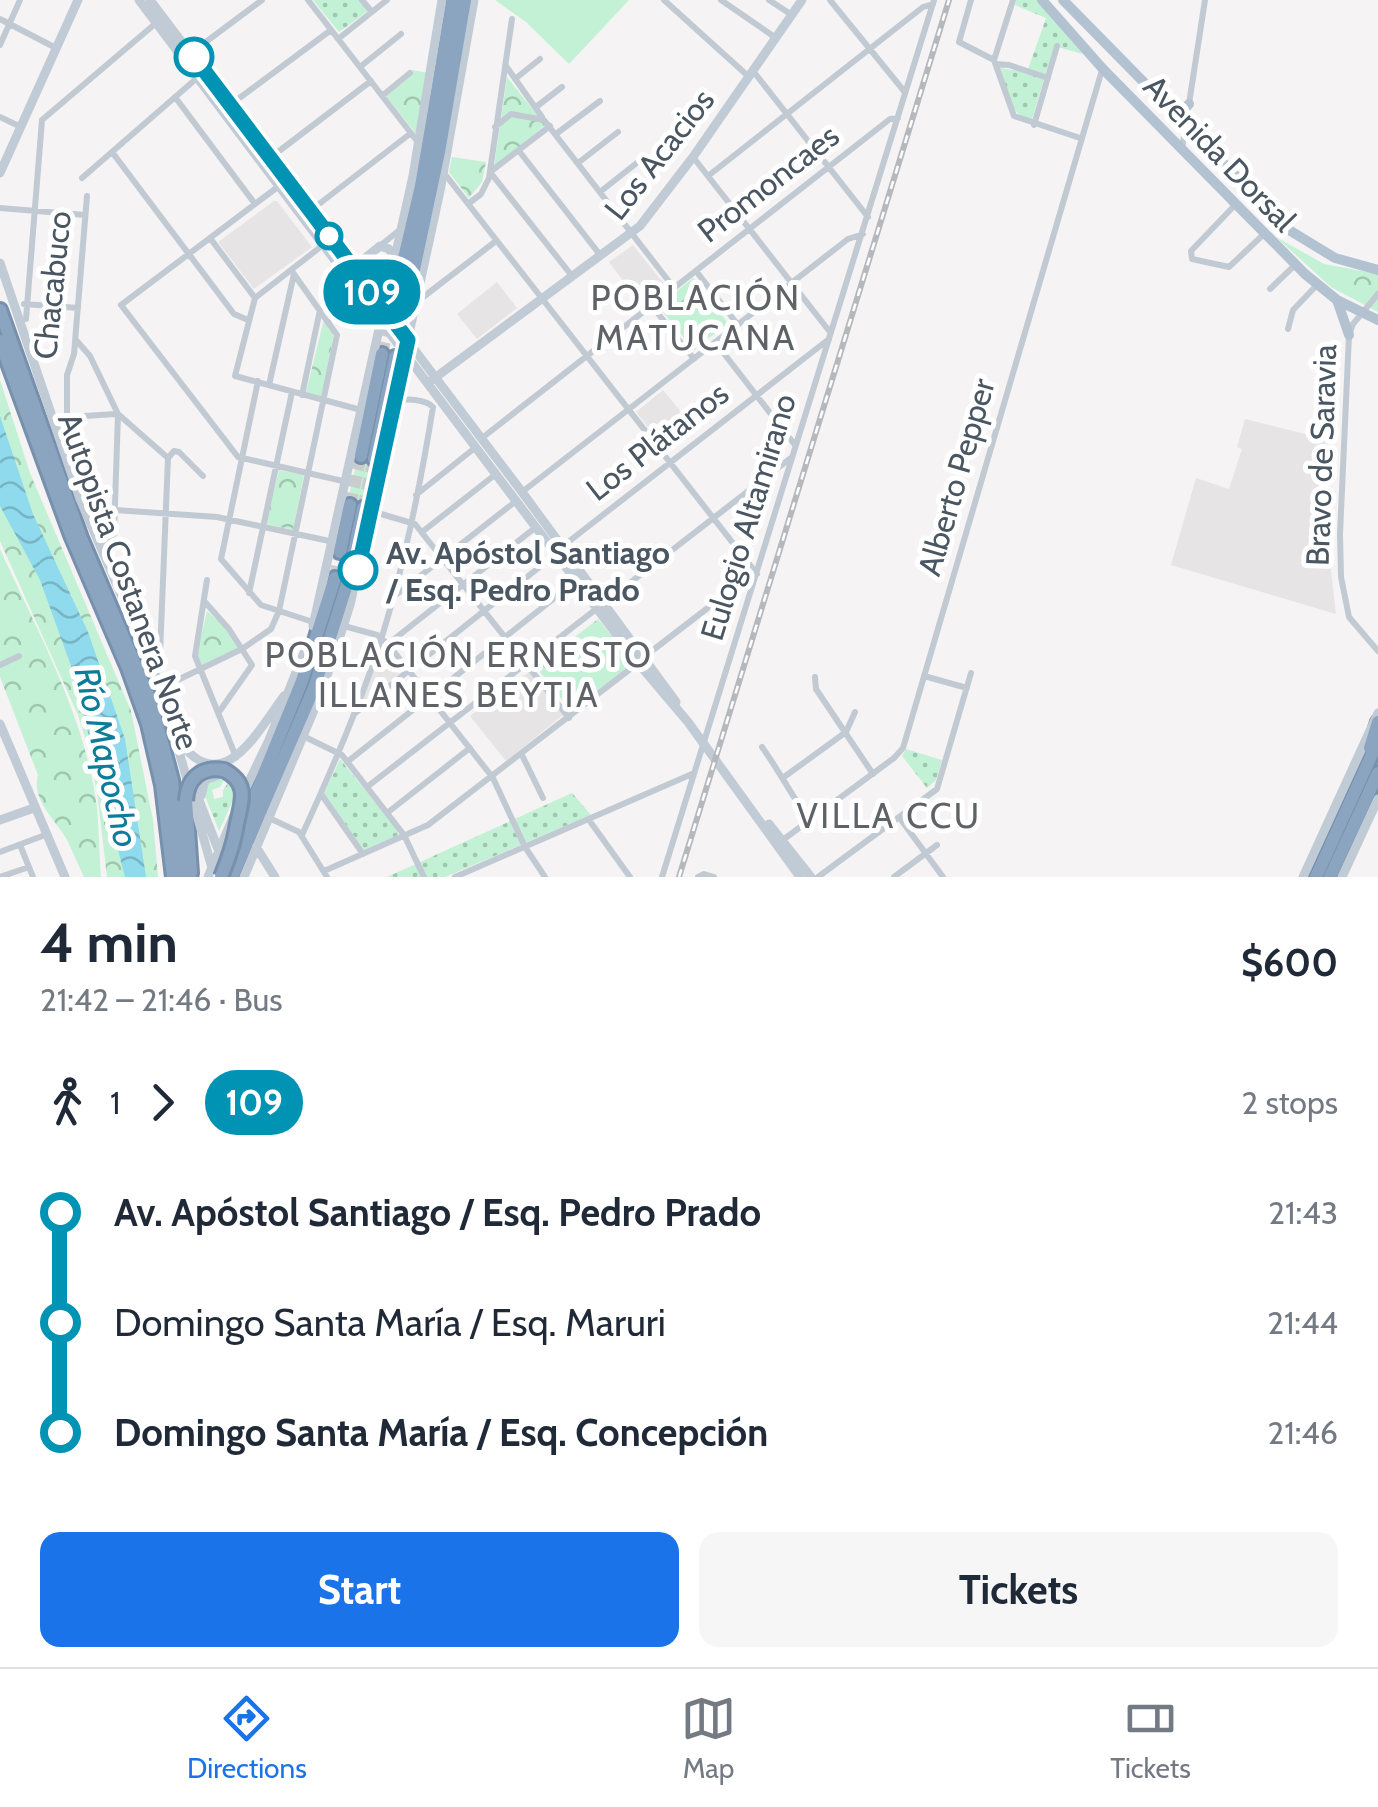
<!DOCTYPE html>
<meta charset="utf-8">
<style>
:root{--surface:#fff;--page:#f6f6f7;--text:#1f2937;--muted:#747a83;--line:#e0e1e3;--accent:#1a73e8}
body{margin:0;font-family:Cabin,sans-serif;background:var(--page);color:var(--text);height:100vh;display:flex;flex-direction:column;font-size:38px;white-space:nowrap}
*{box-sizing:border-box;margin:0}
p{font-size:32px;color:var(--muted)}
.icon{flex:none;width:55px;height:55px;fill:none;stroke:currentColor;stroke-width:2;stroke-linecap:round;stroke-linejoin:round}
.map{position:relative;height:877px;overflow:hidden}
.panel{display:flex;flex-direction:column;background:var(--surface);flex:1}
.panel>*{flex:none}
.badge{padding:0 20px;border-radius:32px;font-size:35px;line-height:65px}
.map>.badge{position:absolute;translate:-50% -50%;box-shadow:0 0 0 5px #fff}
.legs{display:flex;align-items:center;gap:15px;height:110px;padding:0 40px;font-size:32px}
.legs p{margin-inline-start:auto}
.summary{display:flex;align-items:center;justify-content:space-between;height:170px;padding:0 40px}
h1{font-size:55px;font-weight:800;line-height:75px}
.primary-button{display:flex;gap:20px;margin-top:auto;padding:20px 40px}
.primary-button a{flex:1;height:115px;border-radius:20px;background:var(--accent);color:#fff;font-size:40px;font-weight:800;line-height:115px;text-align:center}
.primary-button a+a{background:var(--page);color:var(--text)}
ul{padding:0 40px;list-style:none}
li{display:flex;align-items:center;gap:35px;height:110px;font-size:38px}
li i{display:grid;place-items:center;width:15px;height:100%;margin:0 12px;background:currentColor}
li i::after{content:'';width:25px;height:25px;margin:-12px;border:8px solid;border-radius:50%;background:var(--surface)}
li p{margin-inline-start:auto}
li:first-child i{background:linear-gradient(#0000 50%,currentColor 0)}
li:last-child i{background:linear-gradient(currentColor 50%,#0000 0)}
.menu{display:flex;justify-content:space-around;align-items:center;height:140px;border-top:2px solid var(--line);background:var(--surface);font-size:28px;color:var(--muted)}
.menu a{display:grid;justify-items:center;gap:5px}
.menu .active{color:var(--accent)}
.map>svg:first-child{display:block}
.education{fill:#e6e4e5}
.grass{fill:url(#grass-dots)}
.forest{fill:url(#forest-crowns)}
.pitch{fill:#c3f1d5}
.water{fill:url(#water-waves)}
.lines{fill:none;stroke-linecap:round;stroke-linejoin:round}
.highway-tunnel{stroke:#caccce;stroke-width:12;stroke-dasharray:12 6;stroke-linecap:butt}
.highway-casing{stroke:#7690ad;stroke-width:18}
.street{stroke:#c1cad2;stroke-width:6}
.secondary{stroke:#c1cbd6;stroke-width:9}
.primary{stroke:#b3c2d1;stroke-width:10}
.highway{stroke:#8ba5c1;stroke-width:12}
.rail-casing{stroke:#b5b8bd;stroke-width:6}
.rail{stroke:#fff;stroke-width:2.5;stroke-dasharray:8;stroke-linecap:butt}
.highway-bridge-casing{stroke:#7690ad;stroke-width:18;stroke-linecap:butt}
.highway-bridge{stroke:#8ba5c1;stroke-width:12}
.line-1-casing{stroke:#fff;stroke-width:22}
.line-1{stroke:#0093b3;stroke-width:15}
.stop-1-dot{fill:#fff;stroke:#0093b3;stroke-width:5}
.labels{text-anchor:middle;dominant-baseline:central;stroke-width:10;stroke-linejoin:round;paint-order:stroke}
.street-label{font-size:32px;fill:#4a5661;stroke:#fff}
.stop-label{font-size:32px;font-weight:bold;fill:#4a5661;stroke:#fff;text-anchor:start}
.neighbourhood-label{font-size:35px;letter-spacing:2.5px;fill:#5f6368;stroke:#fff}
.water-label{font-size:35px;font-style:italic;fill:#0c7c9b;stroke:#fff}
</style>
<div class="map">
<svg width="1378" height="877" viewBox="0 0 1378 877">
<defs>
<pattern id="grass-dots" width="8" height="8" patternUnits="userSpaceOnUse" patternTransform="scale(2.5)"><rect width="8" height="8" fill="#c3f1d5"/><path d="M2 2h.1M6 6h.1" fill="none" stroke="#a0c6b0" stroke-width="1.8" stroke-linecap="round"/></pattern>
<pattern id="forest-crowns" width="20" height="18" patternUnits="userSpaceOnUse" patternTransform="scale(2.5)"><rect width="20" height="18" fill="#c3f1d5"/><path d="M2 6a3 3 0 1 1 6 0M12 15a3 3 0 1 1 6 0" fill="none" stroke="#a0c6b0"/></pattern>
<pattern id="water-waves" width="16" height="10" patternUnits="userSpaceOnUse" patternTransform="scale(2.5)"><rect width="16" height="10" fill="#90daee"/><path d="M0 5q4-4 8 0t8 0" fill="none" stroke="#78b4c4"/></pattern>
</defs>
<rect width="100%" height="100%" fill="#f5f3f3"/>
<path class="education" d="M274,201H277L312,247L254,289L218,242Z
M633,245L664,284L641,305L609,262Z
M497,282L517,308L477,339L457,314Z
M663,390L682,413L654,435L636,412Z
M1245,419L1329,440L1326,451L1329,452L1327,521L1321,541L1328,545L1336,614L1171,565L1196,478L1229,489L1242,449L1237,447Z
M384,645L405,669L360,704L381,651Z
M529,672L563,715L506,761L470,716Z"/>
<path class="grass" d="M313,0H359L368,11L339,32Z
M1016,0H1037L1083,54L1054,46L1031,122C1008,113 1007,90 1000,68L1027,72L1046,18L1015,5Z
M906,749L942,760L936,780L927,788L902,756Z
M340,759L398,831V835L364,850L324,794Z
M218,776L226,777L220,787L212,790L214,799L223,797V790L230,780L236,794L219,831L203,791L205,785Z
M572,793L591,815L445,877H387Z"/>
<path class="forest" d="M413,70L428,73L417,135L386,96L412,75Z
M507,77L545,125L494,167Z
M452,157L486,162L482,182L469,198L449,172Z
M1276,237L1324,264L1378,274V312L1331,287Z
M693,278L728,323L694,350L658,306Z
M324,319L333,331V338L322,397L306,392Z
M0,380L30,473L131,711L153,820L158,877H107L98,800L89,750L78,715L0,541Z
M358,456L379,461L370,508L347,504Z
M279,470L304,475L293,530L266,524Z
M0,549C37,631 86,717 97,808C99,831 99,854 101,877H84C78,865 73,852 67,840C56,820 31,800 38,775L0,677Z
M207,611L225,627L238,648L202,665L197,654Z
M598,619L633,663L571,711L536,667Z"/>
<path class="pitch" d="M495,0H629L569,64L526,22Z"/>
<path class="water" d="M0,416L33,514L88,632L125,739L146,877H125L71,666L40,580L0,506Z"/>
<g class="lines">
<path class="highway-tunnel" d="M382,354L392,307
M350,505L361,456
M363,508L374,459
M335,578L340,552"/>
<g class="highway-casing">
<path id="highway" d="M393,305L421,186L453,0
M406,307L439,152L465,0
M0,310L81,538L151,702L172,780L183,877
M0,341L71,535L128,668L148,724L162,785L173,877
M361,456L382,354
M374,459L395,357
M340,552L350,505
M353,556L363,508
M1370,748L1378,722
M186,801L191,873
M236,842L302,681L335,578
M232,877L314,688L348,581
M1316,877L1378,741
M1330,877L1378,773"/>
</g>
<path class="street" d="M308,0L417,141
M362,0L372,12
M664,0L748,76
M721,0L776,38
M769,0L792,15
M830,0L904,91
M971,0L959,42L994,60L1014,116L1080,138
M0,19L56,48
M338,39L387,0
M0,45L20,0
M191,53L262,0
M994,60L1013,0
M996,64L1009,65L1048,78
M506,66L542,117
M360,67L401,34
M753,71L868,217
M515,79L540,59
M383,95L410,73
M175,97L255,204
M230,105L331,30
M536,107L562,87
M0,117L21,127
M42,120L156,23
M1034,125L1057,46
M550,126L490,172L572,276
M495,127L511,114L544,120L674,288
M556,134L600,101
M1182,149L1205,0
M519,151L601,256
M112,152L234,314L248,320
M693,157L830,332
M270,158L371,81
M578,163L618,132
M444,173L757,574L748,577L644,657
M708,176L923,7L933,4
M82,178L197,78
M279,186L121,305L238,457L347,482
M600,192L643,158
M468,204L481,194L489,178L512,19
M1235,205L1191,251L1192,259L1229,267L1264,234
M0,208L85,215
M310,211L411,133
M210,238L255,298
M381,245L402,228
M696,271L738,325
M1270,289L1295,265
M1378,294L1353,324L1349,335L1340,534L1341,577L1349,617L1378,651
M255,298L235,376L361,410
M255,298L323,245
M418,301L496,241
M24,304L78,308
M652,306L694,359
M26,319L42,120
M328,319L361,294
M1288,329L1293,310L1317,285
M76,340L90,356L118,414L168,458
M715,342L795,445
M258,381L221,559L261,605L313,622
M269,385L294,274
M302,395L320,310
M52,418L116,414
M482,438L890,119L898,118
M67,440V375L74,354L87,196
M168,458L174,451L179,452L203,476
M522,492L848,239L863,234
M416,495L476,447
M115,510L217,517L334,542
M371,511L415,524L569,718
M422,532L496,474
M100,545L114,534L118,414
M563,546L829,339
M207,580L195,656L236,757
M249,593L292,392
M392,598L516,501
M205,602L229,629L252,665L219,712
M344,626L377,635L388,644L493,778L525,847L545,877
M388,644L536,527
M0,665L19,656
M153,669L160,654L168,458
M924,676L967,688
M815,677L816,689L873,774
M161,688L242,649L271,629L279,611L337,335L291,270
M354,714L556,554
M303,736L342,755L404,835L424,877
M762,747C780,772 791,795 810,821
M522,755L543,798
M347,762L576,581
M784,777L846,732L855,712
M367,787L792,457
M321,794L363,854
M387,813L470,748
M267,817L299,832L327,877
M899,817L943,877
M589,820L630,877
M302,835C330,774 357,712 378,649C403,572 420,488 433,407C426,400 406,397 395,402
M780,842L894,758L903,748L1102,70
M20,845L33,877
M0,852L45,835
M324,871L428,825L638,663
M0,877L29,867
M455,877L692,774
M662,877L934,0
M698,877L704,874L714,877
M818,877L937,789L971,673
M894,877L937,845"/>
<path class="secondary" d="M139,0L638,663L688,722L800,877
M150,0L522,492L676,702
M0,173L78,0
M0,263L80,499L161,688L212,868
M353,268L380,246L389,249L395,258
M432,380L640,226L693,157L802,0
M313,626L413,176L442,0
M0,724L65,877
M177,738C221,802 256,734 284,696
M193,785L218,849
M201,796L205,780L221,774
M242,796L269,740L307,645
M0,820L34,808
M769,824L811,877
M256,847L275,877
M208,877L234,815
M244,877L322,691L350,605L440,191L474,0
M1303,877L1378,713
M1342,877L1378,799"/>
<path class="primary" d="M1042,0L1103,69L1305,274L1337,300L1378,320
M1063,0L1289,230L1335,258L1378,270
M1170,110L1183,109L1189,104
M1337,300L1349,335"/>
<use href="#highway" class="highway"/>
<g class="rail-casing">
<path id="rail" d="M679,877L949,0"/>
</g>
<use href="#rail" class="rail"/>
<g class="highway-bridge-casing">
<path id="highway-bridge" d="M186,801C187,778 202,766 224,770C252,785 240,804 236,829C233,847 228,860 221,877"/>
</g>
<use href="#highway-bridge" class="highway-bridge"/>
</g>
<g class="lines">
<g class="line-1-casing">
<path id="line-1" d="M194,57L408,340L358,570"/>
</g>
<use href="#line-1" class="line-1"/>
</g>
<g class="stop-1-dot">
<circle cx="194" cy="57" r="18"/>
<circle cx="329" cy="236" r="12"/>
<circle cx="358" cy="570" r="18"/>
</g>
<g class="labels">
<g class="street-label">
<text transform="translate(1220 153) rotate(46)">Avenida Dorsal</text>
<text transform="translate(659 154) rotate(-52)">Los Acacios</text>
<text transform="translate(768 183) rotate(-38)">Promoncaes</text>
<text transform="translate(52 285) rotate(-84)">Chacabuco</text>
<text transform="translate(657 441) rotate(-38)">Los Plátanos</text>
<text transform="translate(1321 455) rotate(-88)">Bravo de Saravia</text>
<text transform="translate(956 477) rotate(-74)">Alberto Pepper</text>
<text transform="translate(748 517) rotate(-73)">Eulogio Altamirano</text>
<text transform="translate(129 581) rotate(70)">Autopista Costanera Norte</text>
</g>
<g class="stop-label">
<text x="386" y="552">Av. Apóstol Santiago<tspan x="386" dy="37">/ Esq. Pedro Prado</tspan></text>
</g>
<g class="neighbourhood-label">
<text x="696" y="297">POBLACIÓN<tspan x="696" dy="40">MATUCANA</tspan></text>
<text x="459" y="654">POBLACIÓN ERNESTO<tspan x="459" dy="40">ILLANES BEYTIA</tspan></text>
<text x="889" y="815">VILLA CCU</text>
</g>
<g class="water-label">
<text transform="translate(107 757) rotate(77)">Río Mapocho</text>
</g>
</g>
</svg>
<b class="badge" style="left:372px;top:292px;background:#0093b3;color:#fff">109</b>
</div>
<section class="panel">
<div class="summary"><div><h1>4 min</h1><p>21:42 – 21:46 · Bus</p></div><b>$600</b></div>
<div class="legs"><svg class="icon" aria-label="walk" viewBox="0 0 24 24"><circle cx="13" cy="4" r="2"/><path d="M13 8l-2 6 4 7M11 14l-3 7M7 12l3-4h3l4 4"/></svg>1<svg class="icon" aria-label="forward" viewBox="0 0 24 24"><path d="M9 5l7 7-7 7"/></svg><b class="badge" style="background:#0093b3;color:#fff">109</b><p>2 stops</p></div>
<ul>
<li><i style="color:#0093b3"></i><b>Av. Apóstol Santiago / Esq. Pedro Prado</b><p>21:43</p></li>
<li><i style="color:#0093b3"></i><span>Domingo Santa María / Esq. Maruri</span><p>21:44</p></li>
<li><i style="color:#0093b3"></i><b>Domingo Santa María / Esq. Concepción</b><p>21:46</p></li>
</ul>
<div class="primary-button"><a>Start</a><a>Tickets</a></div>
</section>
<nav class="menu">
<a class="active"><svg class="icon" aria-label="directions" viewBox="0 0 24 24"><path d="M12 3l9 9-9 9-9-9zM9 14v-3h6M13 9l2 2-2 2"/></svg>Directions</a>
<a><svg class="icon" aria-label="map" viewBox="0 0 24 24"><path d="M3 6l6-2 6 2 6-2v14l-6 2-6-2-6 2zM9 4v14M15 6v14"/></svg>Map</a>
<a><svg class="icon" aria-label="tickets" viewBox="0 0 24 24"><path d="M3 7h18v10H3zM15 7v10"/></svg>Tickets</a>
</nav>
